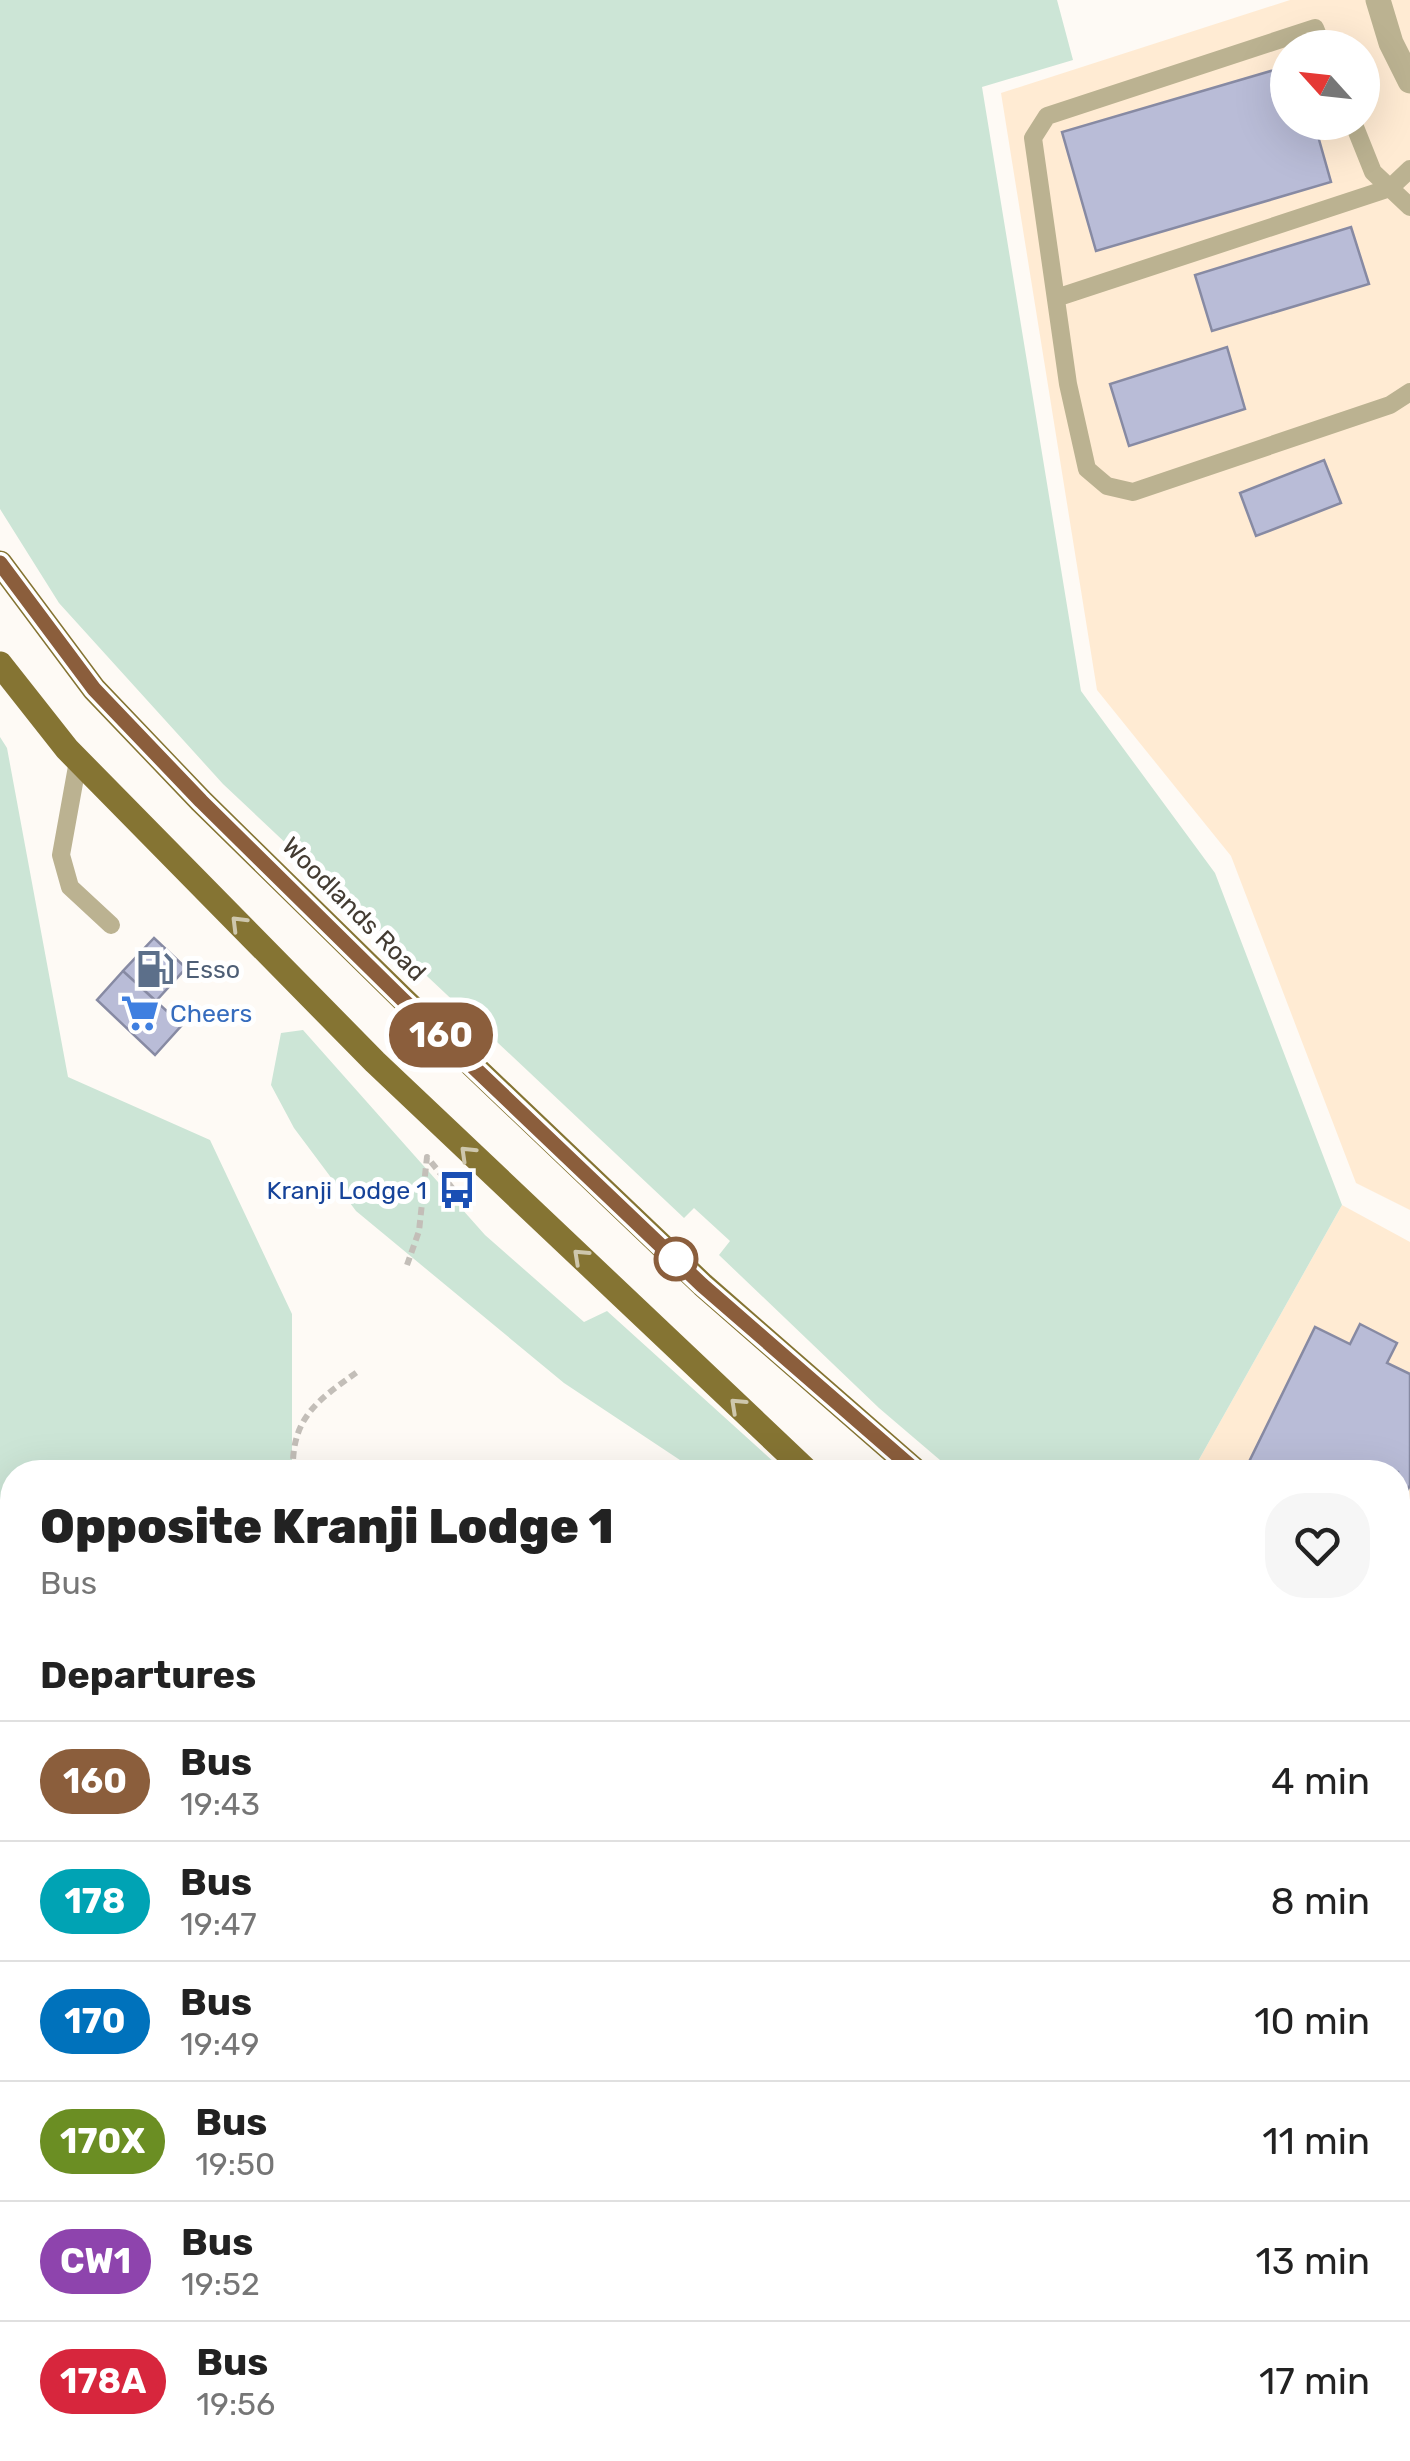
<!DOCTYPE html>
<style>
:root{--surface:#fff;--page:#f6f6f6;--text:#222;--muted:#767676;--line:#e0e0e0}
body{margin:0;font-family:Rubik,sans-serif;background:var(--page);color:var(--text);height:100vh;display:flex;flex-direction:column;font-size:38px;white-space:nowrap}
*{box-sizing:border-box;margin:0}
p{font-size:32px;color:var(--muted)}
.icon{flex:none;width:55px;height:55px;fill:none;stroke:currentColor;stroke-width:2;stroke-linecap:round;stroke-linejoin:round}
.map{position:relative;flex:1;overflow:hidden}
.details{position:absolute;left:0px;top:1460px;width:1410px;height:1002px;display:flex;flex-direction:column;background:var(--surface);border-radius:40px 40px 0 0;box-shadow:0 10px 40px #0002}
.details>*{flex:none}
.badge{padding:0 20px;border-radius:32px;font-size:35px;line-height:65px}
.needle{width:65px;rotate:297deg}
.buttons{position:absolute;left:1270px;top:30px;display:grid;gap:20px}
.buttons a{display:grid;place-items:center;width:110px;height:110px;border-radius:50%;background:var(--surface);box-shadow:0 10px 40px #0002;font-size:50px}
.map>.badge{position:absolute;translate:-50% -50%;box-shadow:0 0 0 5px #fff}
h2{padding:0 40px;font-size:38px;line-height:90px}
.round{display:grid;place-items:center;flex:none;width:105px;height:105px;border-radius:40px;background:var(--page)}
.headline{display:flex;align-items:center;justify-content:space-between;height:170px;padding:0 40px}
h1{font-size:48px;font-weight:800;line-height:75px}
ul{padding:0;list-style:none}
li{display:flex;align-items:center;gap:30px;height:120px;padding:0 40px;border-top:2px solid var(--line)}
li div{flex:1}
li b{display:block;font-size:38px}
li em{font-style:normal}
li .badge{min-width:110px;font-weight:700;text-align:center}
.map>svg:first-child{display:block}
.built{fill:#ffebd3;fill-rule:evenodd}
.green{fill:#cce5d6}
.water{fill:#87a8b7;stroke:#73878f;stroke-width:2.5}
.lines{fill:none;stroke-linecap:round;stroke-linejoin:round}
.stream{stroke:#73878f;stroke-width:10}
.building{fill:#b9bcd7;stroke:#878aa3;stroke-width:2.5}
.path{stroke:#c3beb8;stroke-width:6;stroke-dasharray:8 5;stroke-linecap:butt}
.lane{stroke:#bbb291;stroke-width:18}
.street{stroke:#bbb291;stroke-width:25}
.primary{stroke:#857433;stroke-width:25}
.oneway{stroke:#cec7ad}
.line-casing{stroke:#fff;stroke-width:22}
.line{stroke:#8b5e3c;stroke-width:15}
.stop-dot{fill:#fff;stroke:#8b5e3c;stroke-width:5}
.labels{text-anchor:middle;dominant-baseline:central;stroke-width:10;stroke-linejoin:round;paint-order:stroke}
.street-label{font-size:25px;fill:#433b32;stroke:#fff}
.service-label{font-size:25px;fill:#4e5e75;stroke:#fff;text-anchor:start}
.shop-label{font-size:25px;fill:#366cbe;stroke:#fff;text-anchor:start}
.transit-label{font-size:25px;fill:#164399;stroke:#fff;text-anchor:end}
</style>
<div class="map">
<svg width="1410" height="2461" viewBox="0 0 1410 2461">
<rect width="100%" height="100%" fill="#fefaf5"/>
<path class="built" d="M1290,0H1410V1210L1356,1183L1231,856L1097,690L1001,93ZM1288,48H1362V122H1288Z
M1342,1205L1410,1242V1697L1401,1717L1398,1715V1472H1192Z"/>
<path class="green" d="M0,0H1057L1073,60L982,87L1081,691L1215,873L1342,1205L1192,1472H954L879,1408L719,1255L730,1241L694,1208L684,1218L223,784L59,603L0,509Z
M0,737L7,748L68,1077L210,1140L292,1314V1472H12V1717L0,1718Z
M303,1030L485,1235L584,1322L607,1311L785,1472H698L564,1383L356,1211L294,1128L271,1085L281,1033Z
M12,1808V2450H373L376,2461H0V1810Z
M1398,1911L1410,1916V2259L1398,2255Z"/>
<path class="water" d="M12,1717V1808L6,1802L0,1803V1718Z
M1398,2255L1410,2259V2345L1398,2341Z"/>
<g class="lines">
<path class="stream" d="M0,2015L12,2045
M285,2450L290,2461"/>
</g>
<path class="building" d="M1288,66V122H1314L1331,182L1096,251L1062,132Z
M1351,227L1369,284L1212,331L1195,275Z
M1227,347L1245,409L1129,446L1110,384Z
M1324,460L1341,503L1256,536L1240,493Z
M154,938L186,968L156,1001L123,971Z
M123,971L182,1025L155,1055L97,1000Z
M1360,1324L1397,1343L1387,1363L1410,1374V1485L1398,1510V1472H1244L1315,1327L1350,1344Z
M517,2450H823L856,2461H550Z
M893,2450H944L940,2461H926Z
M1002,2450H1099L1095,2461H998Z
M1131,2450H1231L1228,2461H1127Z
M1266,2450H1296L1327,2461H1262Z"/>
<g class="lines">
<path class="path" d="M407,1265L419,1231L427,1157L462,1200L473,1187
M293,1472C291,1417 318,1400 360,1370
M0,1864L12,1860
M1398,1962L1410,1968"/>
<path class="lane" d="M1323,48L1315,28L1047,116L1033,138L1068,384L1087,469L1107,486L1133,492L1390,405L1410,392
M1353,122L1373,172L1410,207
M1056,298L1390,188L1410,169
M78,761L61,855L70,887L111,925
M396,2450L399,2461
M1334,2450L1367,2461
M972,2461L976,2450"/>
<path class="street" d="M1378,0L1391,43L1410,81"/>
<path class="primary" d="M0,563L94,689L201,801L403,999L703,1285L917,1472
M0,664L67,749L375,1062L808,1472
M1398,1776L1410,1781
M1398,1894L1410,1900"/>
</g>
<defs><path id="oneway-chevron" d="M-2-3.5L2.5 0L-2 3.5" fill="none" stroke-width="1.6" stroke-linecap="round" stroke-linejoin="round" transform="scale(2.5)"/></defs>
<g class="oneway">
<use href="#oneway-chevron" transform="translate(238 923) rotate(-135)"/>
<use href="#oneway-chevron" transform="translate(467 1153) rotate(-136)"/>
<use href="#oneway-chevron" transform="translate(580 1256) rotate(-137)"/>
<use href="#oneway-chevron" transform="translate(737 1405) rotate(-137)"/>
</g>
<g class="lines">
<g class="line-casing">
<path id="line" d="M0,563L94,689L201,801L402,999L702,1285L917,1472"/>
</g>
<use href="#line" class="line"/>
</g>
<defs>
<g id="fuel-bare" transform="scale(3)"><path d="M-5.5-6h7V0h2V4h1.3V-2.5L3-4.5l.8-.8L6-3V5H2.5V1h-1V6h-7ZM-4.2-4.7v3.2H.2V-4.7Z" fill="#5c6f8a" stroke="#fff" stroke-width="2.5" paint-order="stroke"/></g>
<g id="supermarket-bare" transform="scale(3)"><path d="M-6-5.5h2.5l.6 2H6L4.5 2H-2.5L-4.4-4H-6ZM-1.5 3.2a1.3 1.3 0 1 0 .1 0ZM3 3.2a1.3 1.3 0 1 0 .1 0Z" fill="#3f7fe0" stroke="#fff" stroke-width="2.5" paint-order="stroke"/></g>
<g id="bus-bare" transform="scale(3)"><path d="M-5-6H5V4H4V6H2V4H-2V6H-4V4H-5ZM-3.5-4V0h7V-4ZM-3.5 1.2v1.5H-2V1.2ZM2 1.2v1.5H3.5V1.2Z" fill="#1a4fb4" stroke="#fff" stroke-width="2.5" paint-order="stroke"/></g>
</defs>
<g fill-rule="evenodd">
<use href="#fuel-bare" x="155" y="969"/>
<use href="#supermarket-bare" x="140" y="1013"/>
<use href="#bus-bare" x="457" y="1190"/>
</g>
<circle class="stop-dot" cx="676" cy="1259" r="20"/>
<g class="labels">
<g class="street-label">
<text transform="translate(354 909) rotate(45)">Woodlands Road</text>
</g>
<g class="service-label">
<text x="185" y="969">Esso</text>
</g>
<g class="shop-label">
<text x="170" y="1013">Cheers</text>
</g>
<g class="transit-label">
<text x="427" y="1190">Kranji Lodge 1</text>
</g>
</g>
</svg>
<div class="buttons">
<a><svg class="needle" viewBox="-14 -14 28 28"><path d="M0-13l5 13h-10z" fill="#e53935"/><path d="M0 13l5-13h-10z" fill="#767676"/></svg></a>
</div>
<b class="badge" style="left:441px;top:1035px;background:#8b5e3c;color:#fff">160</b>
<section class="details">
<div class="headline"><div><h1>Opposite Kranji Lodge 1</h1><p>Bus</p></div><a class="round"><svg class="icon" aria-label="heart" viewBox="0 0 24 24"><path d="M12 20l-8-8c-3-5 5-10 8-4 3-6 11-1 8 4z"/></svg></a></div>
<h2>Departures</h2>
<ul>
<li><span class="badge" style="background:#8b5e3c;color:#fff">160</span><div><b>Bus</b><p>19:43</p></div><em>4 min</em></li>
<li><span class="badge" style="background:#00a3b4;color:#fff">178</span><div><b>Bus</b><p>19:47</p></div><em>8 min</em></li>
<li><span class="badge" style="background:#0072bc;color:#fff">170</span><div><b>Bus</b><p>19:49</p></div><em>10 min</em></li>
<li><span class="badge" style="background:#6b8e23;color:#fff">170X</span><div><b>Bus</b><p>19:50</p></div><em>11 min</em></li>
<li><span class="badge" style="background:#8e44ad;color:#fff">CW1</span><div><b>Bus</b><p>19:52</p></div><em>13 min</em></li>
<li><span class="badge" style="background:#d7263d;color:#fff">178A</span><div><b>Bus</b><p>19:56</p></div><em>17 min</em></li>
</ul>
</section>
</div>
